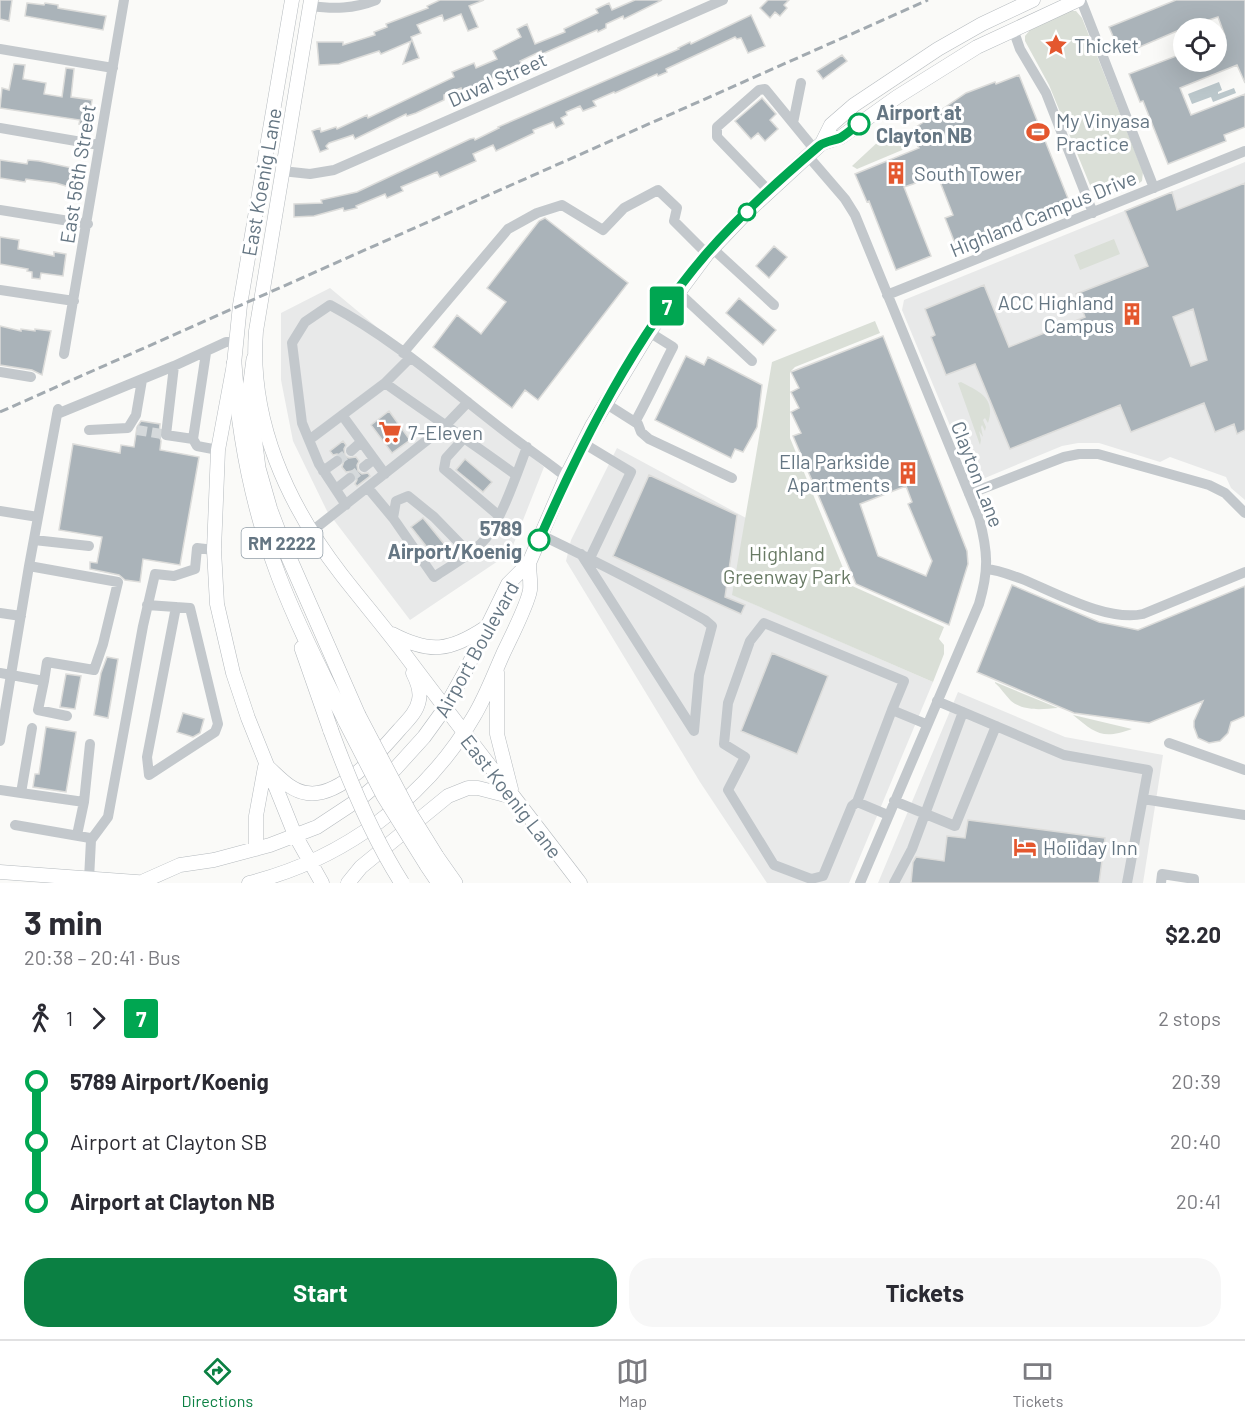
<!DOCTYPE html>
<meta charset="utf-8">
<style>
:root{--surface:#fff;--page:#f7f7f7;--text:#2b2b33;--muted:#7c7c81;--line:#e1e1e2;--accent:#0b8043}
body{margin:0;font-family:Barlow,sans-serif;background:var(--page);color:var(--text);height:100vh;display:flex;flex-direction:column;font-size:22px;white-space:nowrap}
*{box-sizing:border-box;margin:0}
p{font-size:20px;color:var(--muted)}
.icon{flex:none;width:33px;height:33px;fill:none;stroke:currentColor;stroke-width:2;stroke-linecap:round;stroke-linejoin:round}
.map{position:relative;height:883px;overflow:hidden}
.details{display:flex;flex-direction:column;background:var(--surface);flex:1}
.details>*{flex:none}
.badge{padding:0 12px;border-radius:4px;font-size:21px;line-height:39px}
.controls{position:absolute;left:1173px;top:18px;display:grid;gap:12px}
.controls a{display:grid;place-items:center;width:54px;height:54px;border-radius:50%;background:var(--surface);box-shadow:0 6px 24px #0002;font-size:30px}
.map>.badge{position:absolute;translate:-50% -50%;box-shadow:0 0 0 3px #fff}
.legs{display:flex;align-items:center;gap:9px;height:66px;padding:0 24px;font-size:20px}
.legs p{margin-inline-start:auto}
.headline{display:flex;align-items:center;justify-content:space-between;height:102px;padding:0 24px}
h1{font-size:33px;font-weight:700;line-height:45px}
.button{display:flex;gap:12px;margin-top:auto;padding:12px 24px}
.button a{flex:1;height:69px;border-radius:24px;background:var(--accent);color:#fff;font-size:24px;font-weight:700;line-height:69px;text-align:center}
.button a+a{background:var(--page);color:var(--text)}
ul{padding:0 24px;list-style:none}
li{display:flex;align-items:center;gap:21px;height:60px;font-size:22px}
li i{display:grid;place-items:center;width:9px;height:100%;margin:0 8px;background:currentColor}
li i::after{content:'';width:15px;height:15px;margin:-8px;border:4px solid;border-radius:50%;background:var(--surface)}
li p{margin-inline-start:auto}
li:first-child i{background:linear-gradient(#0000 50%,currentColor 0)}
li:last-child i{background:linear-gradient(currentColor 50%,#0000 0)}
.menu{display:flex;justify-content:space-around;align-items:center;height:84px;border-top:2px solid var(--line);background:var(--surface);font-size:16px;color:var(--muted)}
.menu a{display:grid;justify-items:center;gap:3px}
.menu .on{color:var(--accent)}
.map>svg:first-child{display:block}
.built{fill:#e8e9e9}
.green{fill:#dadfd7}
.water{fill:#bbc7cb}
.building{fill:#aab3b9;stroke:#dcdcda;stroke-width:1.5;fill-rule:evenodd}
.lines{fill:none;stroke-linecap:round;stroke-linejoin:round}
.minor-tunnel{stroke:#d5d9db;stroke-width:10;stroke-dasharray:10 5;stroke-linecap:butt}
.major-casing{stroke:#b5babe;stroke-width:15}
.highway-casing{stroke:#b4b9bd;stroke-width:16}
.minor{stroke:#c3c8cc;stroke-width:10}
.major{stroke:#fff;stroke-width:14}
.highway{stroke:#fff;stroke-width:15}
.rail{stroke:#a2aab0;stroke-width:3;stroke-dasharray:9 4.5;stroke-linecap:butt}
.highway-bridge-casing{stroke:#b4b9bd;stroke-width:16;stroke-linecap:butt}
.highway-bridge{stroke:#fff;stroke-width:15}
.line-1-casing{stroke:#fff;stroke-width:14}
.line-1{stroke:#00a651;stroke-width:9}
.stop-1-dot{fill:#fff;stroke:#00a651;stroke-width:3}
.labels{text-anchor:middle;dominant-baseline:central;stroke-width:6;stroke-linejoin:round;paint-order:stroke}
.shield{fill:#fff;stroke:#939fa8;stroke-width:1.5}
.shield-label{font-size:18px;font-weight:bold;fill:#657683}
.poi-label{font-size:20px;fill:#657683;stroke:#fff;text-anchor:start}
.street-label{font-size:20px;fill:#657683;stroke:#fff}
.stop-label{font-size:20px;font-weight:bold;fill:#657683;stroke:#fff;text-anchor:start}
.park-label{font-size:20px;fill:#687a64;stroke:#fff}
</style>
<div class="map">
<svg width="1245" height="883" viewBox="0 0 1245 883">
<rect width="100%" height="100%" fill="#fafaf8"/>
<path class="built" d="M1245,162V500L1231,488L1226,477L1170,457L1160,462L1099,443H1078L1062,446L985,478L978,479L971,476L902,310L904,300Z
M330,288L544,467L510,553L410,620L327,511L293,441L281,380V313Z
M617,448L746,518L733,595L933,682L849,883H767L700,782L566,561L571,540Z
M958,692L1065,737L1163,755L1143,883H878Z"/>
<path class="green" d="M1066,11H1076L1082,18L1143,172L1142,181L1138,184L1103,198L1094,195L1092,190L1049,85L1025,41V36L1030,30Z
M897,132L907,148L857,169L852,166L880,140Z
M1114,239L1120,254L1080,270L1074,255Z
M875,321L880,333L795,367L790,372V438L850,585L944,627L939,639L944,645V654L933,682L732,595L772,362Z
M961,382C980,392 996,398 988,423L985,418L983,420L986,427L985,431L982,425L981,427L983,437L979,431L981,440L980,445L958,383Z
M995,683V682L1058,708C1043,709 1025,712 1011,701C1005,695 1001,688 995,683Z
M1073,715L1132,729C1102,740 1095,733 1073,715Z"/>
<path class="water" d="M1219,82L1222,90L1218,92V94L1234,88L1236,93L1213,102L1211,97L1192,104L1188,94Z"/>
<path class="building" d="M0,0H12L9,21L0,19Z
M440,0H484L469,6L478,27L468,31L461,14L444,21L442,15L417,25L421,33L411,37L419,58L403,64L411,41L381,54L379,51L339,64L319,65L317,42H343V45L375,35L374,32L387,27L386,24L428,8L427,6Z
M635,0H662L624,19L623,16L606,24V28L598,32L597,30L542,54L541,51L520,61L522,65L473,88L462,92L461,88L453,91L444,95V100L416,113L407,116L406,114L355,139L353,135L329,143L326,146L328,149L320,152L312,131L320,128L321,132L336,127L337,129L367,115L368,118L454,77L452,72L474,63L476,68L497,59L493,51L521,37L517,29L527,24L535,44L565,32L564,29L598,13L596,9L609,3L612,10Z
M768,0H789L784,5L787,8L780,16L775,12L770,18L760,8Z
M1176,0H1245V83L1237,65L1180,88L1191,115L1245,94V127L1224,135L1226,141L1168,164L1143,101L1140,102L1129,74L1184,53V62H1216V40L1225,36L1218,17L1184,28L1121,55L1109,27Z
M27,3L44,5L45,3L58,5V8L106,16L103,30L25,16Z
M751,15L765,46L748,53L741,38L737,39L735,37L666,69L667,72L658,76L657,74L615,93L614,92L593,101L596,106L583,111L580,106L566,112L567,115L561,118L564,124L556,128L553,122L533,130L534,133L496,151L493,145L473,154L476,161L440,177L437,172L401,187L403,191L387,198L385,194L356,206L357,208L344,211L343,208L314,216L294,217V204L322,203L321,200L357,192L470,139L474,138L475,140L499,128L498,127L679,49L678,48L690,42L691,44Z
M842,55L847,61L823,79L817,71Z
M14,64L25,65L23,79L46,83L44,94L62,97L66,68L74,69L71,97L92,100L88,125L79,124L80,120L0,108L2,88L9,90Z
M1019,75L1069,201L956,246L945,218L953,215L937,174L913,184L904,187L931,256L896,270L869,201L867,202L855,174L919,148L909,132L966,93L995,82L996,84Z
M762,98L776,114L770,120L778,129L765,141L758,133L751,139L735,121Z
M0,160L27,164L28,160L39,161L77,169L76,171L81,172L76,189L56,183L26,179L25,182L0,178Z
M1245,183V430L1237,434L1234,424L1215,432L1204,403L1131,432L1120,405L1010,449L975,364L946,375L931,337L935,335L925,309L984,285L1009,347L1085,317L1076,294L1148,266L1125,211L1172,192L1177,210ZM1193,309L1207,360L1191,366L1173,317Z
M545,218L628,283L538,400L525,390L512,408L433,347L457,315L481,334L506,302L487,288L539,221Z
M0,237L19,240L18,249L54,256V252L66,254L63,276L41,273L40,279L32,278V272L27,271L28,269L0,264Z
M774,246L787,257L769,278L756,266Z
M739,298L776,330L763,345L726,313Z
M0,326L21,331V329L35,331V329L51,331L42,375L32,370L0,365Z
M883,336L967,551L968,564L949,625L856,584L793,436L801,433L791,412L799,408L791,392L799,388L791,372ZM906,486L912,502L908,504L932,561L926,576L878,556L860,504Z
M686,356L704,365L708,357L762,385L757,427L743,452L735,449L731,458L655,420Z
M389,411L410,440L392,453L371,425Z
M141,421L160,424L159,435L161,441L160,450L199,457L180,565L143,559L140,582L125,580L119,575L90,569V562L97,563L102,537L59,530L73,444L120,453L121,445L134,447L137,427Z
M343,441L346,445L344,449L345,456L349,458L356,457L359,461L357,465L358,471L362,474L368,473L370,476L357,486L355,484L357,480L356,474L352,471L346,472L342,467L344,461L343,456L337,454L333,455L330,451Z
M465,459L492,482L483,492L456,470Z
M649,475L737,515L725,597L745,605L741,614L613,556Z
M423,518L449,550L437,560L411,527Z
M1012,585L1099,622L1138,630L1245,586V716L1231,722L1228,733L1220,741L1209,743L1198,738L1194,727V721L1203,701L1149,723L1074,713L977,672Z
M772,653L828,676L797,754L741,731Z
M107,657L118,659L108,718L94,715L101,673Z
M66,674L81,676L75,709L60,707Z
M183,713L204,719L200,733L193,737L177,732Z
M46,727L76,732L66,792L33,787L35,774H39Z
M968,820L1105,838L1099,883H911L913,862L916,857L944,861L947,836L965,838Z"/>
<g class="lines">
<path class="minor-tunnel" d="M137,430L162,434
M337,461L351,451
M350,478L364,467"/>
<g class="major-casing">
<path id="major" d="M292,0L240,305L234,364L218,450L214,550L217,604L233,673L248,718L295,835L322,883
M311,0L256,331C249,420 287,504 341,574C362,601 385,628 406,656C463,732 522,807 580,883
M822,143L841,137L897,97L977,47L1078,0
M392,634C430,654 450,651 485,628
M497,672V734L511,789
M269,768C280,778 291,791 307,793C340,798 380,752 399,730C407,721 417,712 419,700C421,691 417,681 413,673
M256,849V816L265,767
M0,872L150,883
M144,881L180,865L214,860L270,845L317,827L361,798L395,769L424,737L445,708L465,672L508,584L529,563L566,477L592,426L649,332L707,254L746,213L822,143L831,125L854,105L938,49L982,24L1033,0
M249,883C342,860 426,799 474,716C486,696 494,674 503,654C510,639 528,604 530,590C531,582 529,572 529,563
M348,883L361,867L448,796L468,788H478L513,797"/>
</g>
<g class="highway-casing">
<path id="highway" d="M254,359L249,397L258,468L270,510L283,544L358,715
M234,364C239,437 253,509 279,577C298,627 323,675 346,722
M302,648L331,731
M436,856L455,883
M427,865L439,883"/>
</g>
<path class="minor" d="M1081,0L1154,188
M310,6C334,9 353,9 376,0
M1013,29L1020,49L1046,93L1093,213
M0,49L113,68
M793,123L801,83
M0,128L99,145
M808,156L845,199L855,215L979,518C988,552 989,570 979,604L860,883
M282,171L310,174L334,170L723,0
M769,191L717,137V127L759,90L765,89L815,150
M0,210L88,224
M712,248L774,305
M0,290L74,301
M678,292L752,361
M887,295L1245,151
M206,353L193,439L197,446L218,450
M403,353L508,229L537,213L562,205L603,230L624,208L658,190L677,208L674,221L707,254
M64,354L124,0
M174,366L166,435L193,439
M0,372L31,377
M385,383L410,358
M605,403L638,424L641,432L649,439L732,478
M57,414L174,366L226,342H236
M342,415L385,474
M635,422C649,397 660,372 673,347L649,332
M89,430L128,428L136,415L142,380
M465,437L446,458L444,469L498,515
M309,440L319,464L346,505
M583,443L631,472L590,558
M351,451L361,442
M364,467L374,459
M323,471L337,461
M516,475C473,443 428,414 385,383L309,440L302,423L292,343L305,322L330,305C398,341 455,394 515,439C532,452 550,464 566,477
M368,488L393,518
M336,489L350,478
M969,494L1064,457L1079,454H1098L1209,485L1225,493L1245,513
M0,511L38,517
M312,531L445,426L468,402
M541,535C597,562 652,590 705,620L712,626L699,675L694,731L581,554
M34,540L89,546
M469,553L434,517L408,496L396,501L393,518L434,577C449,567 480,549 489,534C504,512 517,473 527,447
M29,566L118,582L103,644L94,670L47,662L44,681
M986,569C999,570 1010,575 1022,579C1056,593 1108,622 1143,614L1245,572
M147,605L190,608L218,724L215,732L149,775L147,757L176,607
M0,613L21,616
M0,673L44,681L38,710L67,716
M937,701L963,712
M32,728L21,793L84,802L77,835
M0,741L29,566L58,409
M1169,743L1245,770
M0,790L21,793
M1143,799L1245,815
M894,801L955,826L996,726
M84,802L90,744
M857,802L892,710
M888,815L857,802L852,806L823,876L811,879L774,865L728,790L745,757L724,744L728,703L750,641L764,623L904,681L892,710L926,724
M15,825L90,838L91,840L89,879
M91,840L108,817L143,626L155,574L174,576L195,569L197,548L214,550
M894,883L912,849L963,712L1064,755L1148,770L1127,883
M1161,883L1162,874L1194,879V883"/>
<use href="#major" class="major"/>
<use href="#highway" class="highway"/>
<path class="rail" d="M0,412L928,0"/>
<g class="highway-bridge-casing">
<path id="highway-bridge" d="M358,715L410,814L436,856
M346,722L384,796L427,865
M331,731C350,783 372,836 402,883"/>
</g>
<use href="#highway-bridge" class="highway-bridge"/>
</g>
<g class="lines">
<g class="line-1-casing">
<path id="line-1" d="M539,540C583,440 635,336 707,253C741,214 780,179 819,146C825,141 833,141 840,138C847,134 853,128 859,124"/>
</g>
<use href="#line-1" class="line-1"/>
</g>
<defs>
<g id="sight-bare" transform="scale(1.8)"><path d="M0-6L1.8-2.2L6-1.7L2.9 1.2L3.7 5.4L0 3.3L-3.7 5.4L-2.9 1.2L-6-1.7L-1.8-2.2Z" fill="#e4572e" stroke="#fff" stroke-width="2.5" paint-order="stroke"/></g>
<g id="stadium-bare" transform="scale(1.8)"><path d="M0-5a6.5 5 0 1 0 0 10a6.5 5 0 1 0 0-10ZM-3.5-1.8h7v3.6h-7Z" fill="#e4572e" stroke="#fff" stroke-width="2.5" paint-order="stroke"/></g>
<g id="building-bare" transform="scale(1.8)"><path d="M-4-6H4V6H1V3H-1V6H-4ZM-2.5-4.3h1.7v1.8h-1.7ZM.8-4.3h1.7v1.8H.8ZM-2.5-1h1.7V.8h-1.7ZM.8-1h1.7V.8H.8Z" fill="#e4572e" stroke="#fff" stroke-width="2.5" paint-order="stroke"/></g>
<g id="supermarket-bare" transform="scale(1.8)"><path d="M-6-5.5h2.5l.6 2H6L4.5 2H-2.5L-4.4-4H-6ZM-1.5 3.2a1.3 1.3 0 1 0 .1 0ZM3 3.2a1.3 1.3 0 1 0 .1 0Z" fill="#e4572e" stroke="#fff" stroke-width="2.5" paint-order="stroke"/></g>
<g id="hotel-bare" transform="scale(1.8)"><path d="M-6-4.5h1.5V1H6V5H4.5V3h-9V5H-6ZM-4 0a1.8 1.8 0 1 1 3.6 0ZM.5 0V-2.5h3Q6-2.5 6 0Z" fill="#e4572e" stroke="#fff" stroke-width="2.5" paint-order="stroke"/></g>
</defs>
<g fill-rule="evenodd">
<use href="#sight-bare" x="1056" y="45"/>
<use href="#stadium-bare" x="1038" y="132"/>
<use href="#building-bare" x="896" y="173"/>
<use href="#building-bare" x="1132" y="314"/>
<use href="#supermarket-bare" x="390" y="432"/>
<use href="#building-bare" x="908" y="473"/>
<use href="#hotel-bare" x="1025" y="847"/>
</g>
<g class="stop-1-dot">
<circle cx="859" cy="124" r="10"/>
<circle cx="747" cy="212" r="8"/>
<circle cx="539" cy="540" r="10"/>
</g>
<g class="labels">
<rect class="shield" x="241.5" y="528" width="81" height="30" rx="4.5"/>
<g class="shield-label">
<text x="282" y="543">RM 2222</text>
</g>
<g class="poi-label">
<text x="1074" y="45">Thicket</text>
<text x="1056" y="120">My Vinyasa<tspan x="1056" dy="23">Practice</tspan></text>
<text x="914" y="173">South Tower</text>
<text x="1114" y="302" text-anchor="end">ACC Highland<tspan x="1114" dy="23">Campus</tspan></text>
<text x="408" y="432">7-Eleven</text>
<text x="890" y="461" text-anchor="end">Ella Parkside<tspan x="890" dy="23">Apartments</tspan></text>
<text x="1043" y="847">Holiday Inn</text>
</g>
<g class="street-label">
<text transform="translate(497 79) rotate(-24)">Duval Street</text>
<text transform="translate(77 174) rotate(-81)">East 56th Street</text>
<text transform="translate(261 182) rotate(-80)">East Koenig Lane</text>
<text transform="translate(1043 213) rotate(-22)">Highland Campus Drive</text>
<text transform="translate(978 474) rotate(69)">Clayton Lane</text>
<text transform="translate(476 649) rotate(-61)">Airport Boulevard</text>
<text transform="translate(512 796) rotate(52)">East Koenig Lane</text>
</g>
<g class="stop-label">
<text x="876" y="112">Airport at<tspan x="876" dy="23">Clayton NB</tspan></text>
<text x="522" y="528" text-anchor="end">5789<tspan x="522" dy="23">Airport/Koenig</tspan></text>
</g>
<g class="park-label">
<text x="787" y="553">Highland<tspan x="787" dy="23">Greenway Park</tspan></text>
</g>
</g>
</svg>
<div class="controls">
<a><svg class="icon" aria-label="locate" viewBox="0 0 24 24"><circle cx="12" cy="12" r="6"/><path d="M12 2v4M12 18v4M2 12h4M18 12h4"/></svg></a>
</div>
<b class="badge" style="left:667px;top:306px;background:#00a651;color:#fff">7</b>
</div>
<section class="details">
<div class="headline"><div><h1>3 min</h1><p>20:38 – 20:41 · Bus</p></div><b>$2.20</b></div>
<div class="legs"><svg class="icon" aria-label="walk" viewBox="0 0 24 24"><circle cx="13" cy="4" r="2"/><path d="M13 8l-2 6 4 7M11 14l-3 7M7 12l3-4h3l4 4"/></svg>1<svg class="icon" aria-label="forward" viewBox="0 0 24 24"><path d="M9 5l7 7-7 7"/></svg><b class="badge" style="background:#00a651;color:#fff">7</b><p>2 stops</p></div>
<ul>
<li><i style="color:#00a651"></i><b>5789 Airport/Koenig</b><p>20:39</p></li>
<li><i style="color:#00a651"></i><span>Airport at Clayton SB</span><p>20:40</p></li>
<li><i style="color:#00a651"></i><b>Airport at Clayton NB</b><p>20:41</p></li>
</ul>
<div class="button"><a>Start</a><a>Tickets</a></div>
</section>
<nav class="menu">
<a class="on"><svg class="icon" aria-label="directions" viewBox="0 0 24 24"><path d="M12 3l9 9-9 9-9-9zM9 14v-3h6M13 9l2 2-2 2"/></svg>Directions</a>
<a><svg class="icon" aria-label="map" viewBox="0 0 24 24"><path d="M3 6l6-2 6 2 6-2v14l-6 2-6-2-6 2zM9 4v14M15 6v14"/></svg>Map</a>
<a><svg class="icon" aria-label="tickets" viewBox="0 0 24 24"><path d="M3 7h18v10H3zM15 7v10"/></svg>Tickets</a>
</nav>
